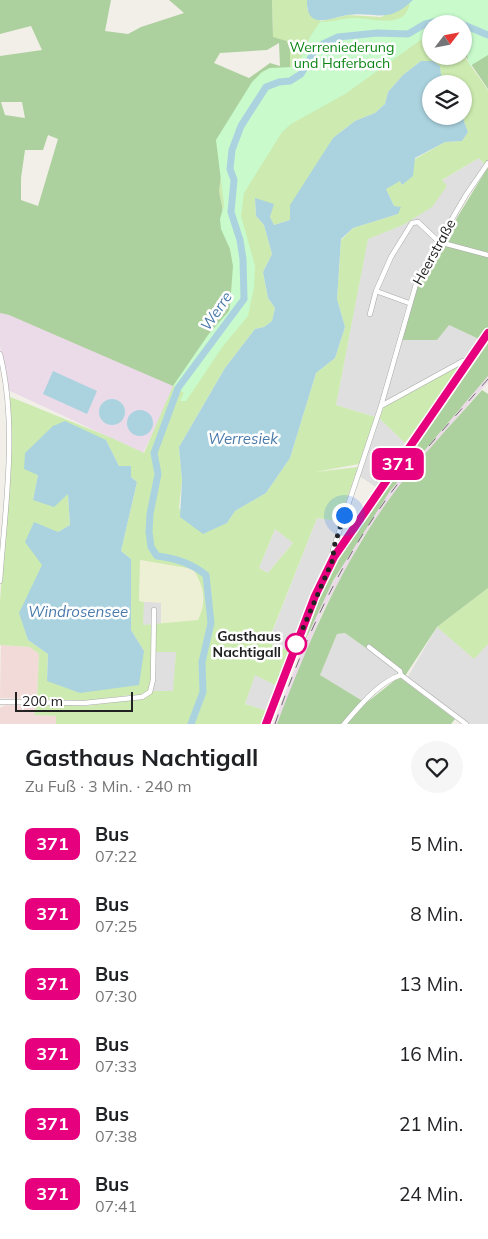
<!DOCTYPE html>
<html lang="de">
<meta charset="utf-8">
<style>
:root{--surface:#fff;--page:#f6f6f6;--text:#202124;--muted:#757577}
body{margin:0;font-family:Mulish,sans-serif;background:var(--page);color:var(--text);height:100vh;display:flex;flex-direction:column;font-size:19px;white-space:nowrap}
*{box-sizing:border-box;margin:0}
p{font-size:16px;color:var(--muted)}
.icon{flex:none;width:28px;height:28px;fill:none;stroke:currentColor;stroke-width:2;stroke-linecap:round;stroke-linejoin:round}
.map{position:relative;height:724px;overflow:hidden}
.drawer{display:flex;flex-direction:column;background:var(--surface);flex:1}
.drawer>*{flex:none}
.badge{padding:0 10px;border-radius:8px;font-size:18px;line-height:32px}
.needle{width:32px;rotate:58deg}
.controls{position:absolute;left:422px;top:15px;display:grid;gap:10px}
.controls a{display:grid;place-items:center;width:50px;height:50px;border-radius:50%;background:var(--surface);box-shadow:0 1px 4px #0004;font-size:25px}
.scale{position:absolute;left:15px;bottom:12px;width:118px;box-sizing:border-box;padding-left:5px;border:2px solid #222;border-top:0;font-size:14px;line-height:18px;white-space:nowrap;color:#222;-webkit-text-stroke:4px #fff;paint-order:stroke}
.you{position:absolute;width:25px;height:25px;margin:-12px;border:4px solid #fff;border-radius:50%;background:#1a73e8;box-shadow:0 0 0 8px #1a73e833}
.map>.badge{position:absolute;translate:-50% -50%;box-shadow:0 0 0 2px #fff}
.round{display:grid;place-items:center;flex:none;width:52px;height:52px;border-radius:26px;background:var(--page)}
.headline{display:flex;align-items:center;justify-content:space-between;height:85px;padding:0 25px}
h1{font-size:24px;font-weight:700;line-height:38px}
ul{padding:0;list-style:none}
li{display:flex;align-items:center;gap:15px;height:70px;padding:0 25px}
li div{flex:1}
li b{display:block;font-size:19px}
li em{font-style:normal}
li .badge{min-width:55px;font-weight:700;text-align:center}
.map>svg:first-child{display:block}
.residential{fill:#e0dfdf}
.commercial{fill:#f2dad9}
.industrial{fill:#ebdbe8}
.farmland{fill:#eef0d5}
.grass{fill:#cdebb0;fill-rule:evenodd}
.forest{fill:#add19e;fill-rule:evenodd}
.park{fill:#c8facc}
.water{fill:#aad3df}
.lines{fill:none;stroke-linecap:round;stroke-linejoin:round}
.river{stroke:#aad3df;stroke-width:7}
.minor-casing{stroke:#a9a9a9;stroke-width:5.5}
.major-casing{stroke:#a06b00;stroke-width:7}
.minor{stroke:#fff;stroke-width:4.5}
.major{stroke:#fcd6a4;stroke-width:5.5}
.rail{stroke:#707070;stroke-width:1;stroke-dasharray:10 10;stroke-linecap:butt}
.line-casing{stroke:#fff;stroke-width:11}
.line{stroke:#e6007e;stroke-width:8}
.walk{stroke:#222;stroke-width:5;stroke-dasharray:0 9}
.stop-dot{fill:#fff;stroke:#e6007e;stroke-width:2.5}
.labels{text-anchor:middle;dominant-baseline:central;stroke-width:5;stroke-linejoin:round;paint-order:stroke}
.park-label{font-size:14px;fill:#0c8416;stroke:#fff}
.street-label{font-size:14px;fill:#222;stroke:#fff}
.stop-label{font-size:14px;font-weight:bold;fill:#222;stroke:#fff;text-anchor:end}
.water-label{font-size:15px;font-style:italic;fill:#4a7aab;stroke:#fff}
</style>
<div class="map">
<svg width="488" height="724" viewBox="0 0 488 724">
<rect width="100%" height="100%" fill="#f2efe9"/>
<path class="residential" d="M479,158L485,165L415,276L375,417L336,405L368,238L403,225L441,181Z
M449,325L481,340L467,357L384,402L401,340Z
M378,417L405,443L376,487L359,476Z
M317,518L339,521L331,553L289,651L268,643Z
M275,529L293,543L268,573L259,568Z
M144,602H162L161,624L142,625Z
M437,627L474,658L488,644V724H466L407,678Z
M345,633L400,672L363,701L319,675L337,634Z
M156,652H176L174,691H153Z
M255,674L277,686L267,711L245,704Z"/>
<path class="commercial" d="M1,645L30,647L39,654L37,699L0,698Z
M6,705L36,706L34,715L57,716L56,724H0V708Z"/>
<path class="industrial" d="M0,313L9,315L177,385L143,453L8,390L0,346Z
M488,376V382L415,466L362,539L322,613L277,724H273L320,605L359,537L390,491Z"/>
<path class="farmland" d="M140,560L193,569L203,584L202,611L198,620L161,624V603L139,601Z"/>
<path class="grass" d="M272,0H307V9L321,21L348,15L381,17L413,0H488L464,24H431V56H464L488,90V160L485,165L479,158L442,180L447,186L432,207L403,225L368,239L336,405L375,417L359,464L315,472L358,467L339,521L317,518L268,642L289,651L277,686L255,675L245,704L267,711L263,724H56V716L34,715L37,703L85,706L133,700L131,695L84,701L37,699L39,654L30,647L0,645V601L11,454L8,396L112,438L144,453L173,386L181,380L240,298L219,191L229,121L290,70L289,42L273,38ZM421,61H433L440,67L442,84H464V116H462L468,132L462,141L445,142L415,159L402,185L400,180L386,189L398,214L353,228L341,240L337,299L345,327L335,358L316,373L290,458L266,493L235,511L227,523L203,533L179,508L182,480L179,447L225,368L255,329L264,327L272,321L275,308L268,298L263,272L272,254L264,225L256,216L255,199L273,204L270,217L274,225L290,220L333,138L355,121L375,113L385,104L388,92L403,75ZM106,440L119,466L137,482L121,551L131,559V630L144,651L47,681L48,654L28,640L20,613L58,532L70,525L68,494L33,500L38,475ZM275,529L293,543L268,573L259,568ZM140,560L193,569C204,586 207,601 198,620L143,625L144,602L139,601ZM156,652H176L173,691H153Z
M464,363L405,443L378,417L384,407Z
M488,588V644L474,659L437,627Z"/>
<path class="forest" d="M0,0H111L105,31L128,34L141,27L184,13L169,0H272L273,37L290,42V70L229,121L219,191L240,298L181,380L173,386L9,315L0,313V56L42,50L31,26L0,34ZM279,43L280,66L270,63L249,78L214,63L220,53L267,50ZM1,102H22L25,118L5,115ZM48,135L58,139L38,206L21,200V178L25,150H43Z
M464,41L488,43V89L464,54Z
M488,167V330L481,340L449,325L437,340H401L420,278Z
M488,343V376L390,491L333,581L304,643L319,599L334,566Z
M482,390L488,394V588L437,627L405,676L345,633L337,634L320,675L366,703L399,677L455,719L451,724H277C308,643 341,564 393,494C420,457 452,424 482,390Z"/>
<path class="park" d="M410,0H488V55L470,66L464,47V24H431V36L422,39L345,94L291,124L282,132L244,193L241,216L255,266L254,287L248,316L223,346L186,401H180L184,393L173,386L208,335L229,311L230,306L233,266L230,249L221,229L220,219L224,205L216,140L252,82L262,72L270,68L293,67L299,64L310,37L320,22C331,22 341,19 351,18C372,17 408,32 410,0Z"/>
<path class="water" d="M307,0H413C387,25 377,11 347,15C330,18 306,31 307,0Z
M421,61H433L440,66L442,84H431V116H462L468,132L462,141L445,142L415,158L413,176L402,185L400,181L386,189L394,206L401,207L398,214L353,228L341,239L337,299L345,327L335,358L316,373L290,458L266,493L235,511L227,523L203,534L180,517L182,480L179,447L225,368L255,329L264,327L272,321L275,308L268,298L263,272L272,254L264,225L256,216L255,198L274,204L270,217L274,225L290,220V205L333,138L355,121L375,113L385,104L388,92L403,75Z
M53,371L97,391L87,414L43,394Z
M99 412a13 13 0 1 1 26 0a13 13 0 1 1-26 0Z
M127 423a13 13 0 1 1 26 0a13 13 0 1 1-26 0Z
M65,421L106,440L119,466H131V477L137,482L121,551L131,559V630L144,651L139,685L80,693L47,681L48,654L28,640L19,613L42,565L25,542L34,522L58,532L70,525L68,494L54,507L33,500L38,475L24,469L25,453L53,426Z"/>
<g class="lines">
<path class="river" d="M464,25L488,35
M191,724L203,692L202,662L211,623L206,575C191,563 176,558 157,556L151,547L149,532L150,514L158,474L154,453L178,388L244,299L243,259L240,240L231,212L234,180L230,169L232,150L241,126L266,87L279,82L290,81L301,74L315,50L323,44L338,37L377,33L408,34L425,24L443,20L461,24"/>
<g class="minor-casing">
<path id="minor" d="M409,303L376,291L391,257L412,223L418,222L439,242L488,255
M370,314L376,291
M0,354C18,427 5,507 0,581
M381,406L463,361L469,360
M334,557L333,550L381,406L418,277L466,195L488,163
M369,647L400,671L401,675
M0,702L84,703L142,697L150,692L153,680L154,610
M344,724C360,706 377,683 401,675L466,724"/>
</g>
<g class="major-casing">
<path id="major" d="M266,724L315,596L334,557L488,333"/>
</g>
<use href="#minor" class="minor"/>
<use href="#major" class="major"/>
<path class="rail" d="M275,724C303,642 339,564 390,494C420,454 455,417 488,379"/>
</g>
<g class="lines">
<g class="line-casing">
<path id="line" d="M266,724L315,596L334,557L488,333"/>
</g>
<use href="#line" class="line"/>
<path class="walk" d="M296,644L334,557L333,550L344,515"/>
</g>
<circle class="stop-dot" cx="296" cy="644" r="10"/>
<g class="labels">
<g class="park-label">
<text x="342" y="47">Werreniederung<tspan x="342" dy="16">und Haferbach</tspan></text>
</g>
<g class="street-label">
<text transform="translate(434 252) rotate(-61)">Heerstraße</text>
</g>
<g class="stop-label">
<text x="281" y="636">Gasthaus<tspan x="281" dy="16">Nachtigall</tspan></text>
</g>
<g class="water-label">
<text transform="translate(216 311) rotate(-56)">Werre</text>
<text x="243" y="438">Werresiek</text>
<text x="78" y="611">Windrosensee</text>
</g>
</g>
</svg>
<div class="controls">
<a><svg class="needle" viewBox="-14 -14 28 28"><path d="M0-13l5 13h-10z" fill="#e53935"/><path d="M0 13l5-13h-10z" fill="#757577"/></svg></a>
<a><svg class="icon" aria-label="layers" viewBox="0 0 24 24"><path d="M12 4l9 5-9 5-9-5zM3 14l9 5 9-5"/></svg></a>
</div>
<div class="scale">200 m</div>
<div class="you" style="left:344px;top:515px"></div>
<b class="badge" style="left:398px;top:464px;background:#e6007e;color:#fff">371</b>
</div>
<section class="drawer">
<div class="headline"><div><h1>Gasthaus Nachtigall</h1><p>Zu Fuß · 3 Min. · 240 m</p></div><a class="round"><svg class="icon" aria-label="heart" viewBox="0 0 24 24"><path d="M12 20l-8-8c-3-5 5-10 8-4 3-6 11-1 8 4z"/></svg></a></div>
<ul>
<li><span class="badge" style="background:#e6007e;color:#fff">371</span><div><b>Bus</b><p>07:22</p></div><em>5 Min.</em></li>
<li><span class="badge" style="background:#e6007e;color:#fff">371</span><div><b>Bus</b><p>07:25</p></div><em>8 Min.</em></li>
<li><span class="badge" style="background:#e6007e;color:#fff">371</span><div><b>Bus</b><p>07:30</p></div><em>13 Min.</em></li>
<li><span class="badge" style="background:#e6007e;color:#fff">371</span><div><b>Bus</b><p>07:33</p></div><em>16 Min.</em></li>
<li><span class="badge" style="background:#e6007e;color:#fff">371</span><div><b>Bus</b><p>07:38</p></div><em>21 Min.</em></li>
<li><span class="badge" style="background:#e6007e;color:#fff">371</span><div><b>Bus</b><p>07:41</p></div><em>24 Min.</em></li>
</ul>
</section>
